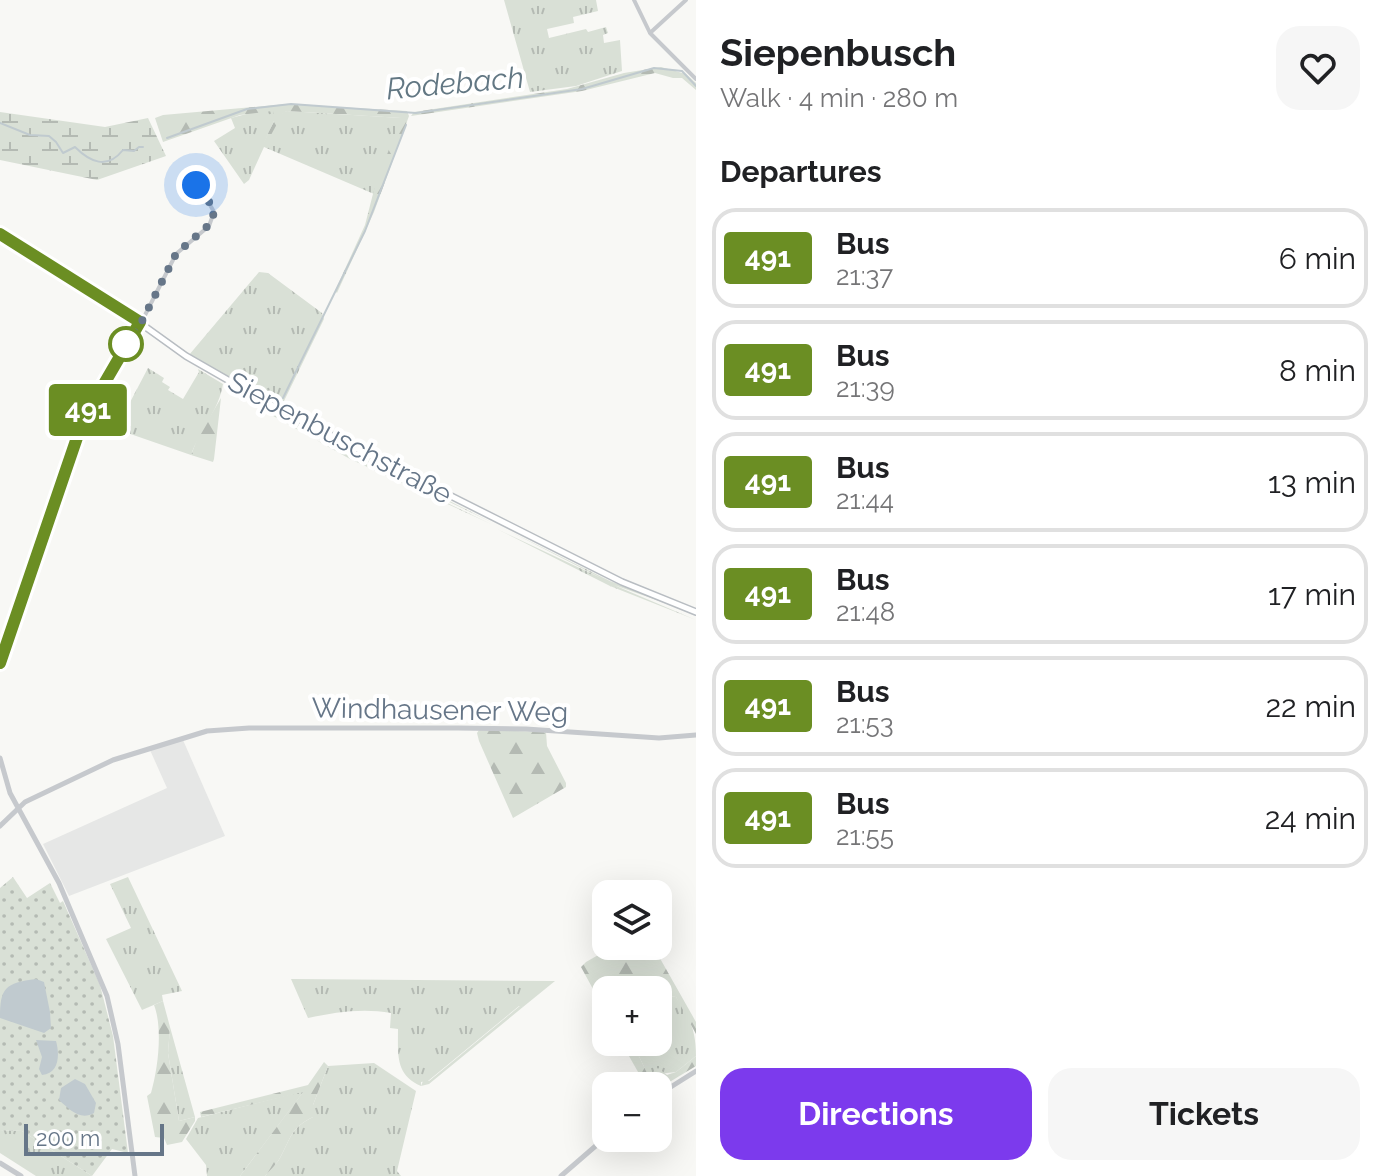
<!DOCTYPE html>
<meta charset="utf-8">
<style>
:root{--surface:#fff;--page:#f6f6f6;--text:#202124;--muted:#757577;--line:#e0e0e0;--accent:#7c3aed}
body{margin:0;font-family:Raleway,sans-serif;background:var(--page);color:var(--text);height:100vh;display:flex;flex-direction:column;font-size:30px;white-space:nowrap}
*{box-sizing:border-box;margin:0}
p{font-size:26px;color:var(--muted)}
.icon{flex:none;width:44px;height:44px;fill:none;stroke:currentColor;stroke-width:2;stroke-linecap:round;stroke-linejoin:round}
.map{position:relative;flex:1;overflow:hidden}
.side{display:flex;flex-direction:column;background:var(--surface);width:688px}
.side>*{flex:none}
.badge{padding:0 16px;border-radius:6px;font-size:28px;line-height:52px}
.controls{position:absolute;left:592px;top:880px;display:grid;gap:16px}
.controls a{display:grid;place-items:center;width:80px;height:80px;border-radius:16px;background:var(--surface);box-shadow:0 8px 32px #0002;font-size:40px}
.scale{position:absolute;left:24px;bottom:20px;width:140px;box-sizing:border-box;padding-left:8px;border:4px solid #667688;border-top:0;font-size:22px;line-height:28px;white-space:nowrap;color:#667688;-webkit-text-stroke:6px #fff;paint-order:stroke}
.you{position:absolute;width:40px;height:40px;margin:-20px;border:6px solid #fff;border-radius:50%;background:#1a73e8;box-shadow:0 0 0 12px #1a73e833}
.map>.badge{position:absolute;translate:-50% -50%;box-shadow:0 0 0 4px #fff}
h2{padding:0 24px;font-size:30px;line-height:72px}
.round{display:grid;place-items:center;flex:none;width:84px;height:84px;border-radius:24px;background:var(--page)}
.headline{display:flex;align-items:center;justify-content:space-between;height:136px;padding:0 24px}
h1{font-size:38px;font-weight:700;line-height:60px}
.primary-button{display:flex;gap:16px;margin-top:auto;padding:16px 24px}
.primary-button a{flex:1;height:92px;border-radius:24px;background:var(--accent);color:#fff;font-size:32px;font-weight:700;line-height:92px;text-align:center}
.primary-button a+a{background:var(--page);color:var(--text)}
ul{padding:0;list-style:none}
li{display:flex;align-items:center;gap:24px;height:100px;margin:0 16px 12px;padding:0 8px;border:4px solid var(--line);border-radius:24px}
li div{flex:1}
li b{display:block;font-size:30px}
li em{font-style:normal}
li .badge{min-width:88px;font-weight:700;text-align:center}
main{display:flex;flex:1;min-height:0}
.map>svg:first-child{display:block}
.built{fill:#e6e7e6}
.grass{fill:url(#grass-tufts)}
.forest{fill:url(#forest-firs)}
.wetland{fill:url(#wetland-marsh)}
.park{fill:url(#park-dots)}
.water{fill:#c0cacf}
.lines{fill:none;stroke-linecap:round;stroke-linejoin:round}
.stream{stroke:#c0cacf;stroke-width:2}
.secondary-casing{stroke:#b8bdc2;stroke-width:8}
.minor{stroke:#c6c9cd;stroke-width:4}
.tertiary{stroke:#c6c9cd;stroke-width:5}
.secondary{stroke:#fff;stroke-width:5}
.line-casing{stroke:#fff;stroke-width:18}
.line{stroke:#6b8e23;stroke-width:12}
.walk{stroke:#667688;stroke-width:8;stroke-dasharray:0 14.4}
.stop-dot{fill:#fff;stroke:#6b8e23;stroke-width:4}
.labels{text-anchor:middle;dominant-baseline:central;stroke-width:8;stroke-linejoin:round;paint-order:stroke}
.street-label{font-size:28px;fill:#667688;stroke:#fff}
.water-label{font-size:30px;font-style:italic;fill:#627783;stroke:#fff}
</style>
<main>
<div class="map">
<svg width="696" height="1176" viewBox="0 0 696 1176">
<defs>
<pattern id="grass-tufts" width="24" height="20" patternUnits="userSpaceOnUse" patternTransform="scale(2)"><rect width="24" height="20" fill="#d9e0d6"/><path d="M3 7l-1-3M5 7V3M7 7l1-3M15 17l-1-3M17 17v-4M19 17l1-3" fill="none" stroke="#b4bab3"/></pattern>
<pattern id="forest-firs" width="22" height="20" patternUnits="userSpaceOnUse" patternTransform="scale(2)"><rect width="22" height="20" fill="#d9e0d6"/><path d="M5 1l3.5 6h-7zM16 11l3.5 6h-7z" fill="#b4bab3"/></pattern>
<pattern id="wetland-marsh" width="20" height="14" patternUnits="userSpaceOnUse" patternTransform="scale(2)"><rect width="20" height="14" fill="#d9e0d6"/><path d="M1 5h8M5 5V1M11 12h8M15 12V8" fill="none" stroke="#b4bab3"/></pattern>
<pattern id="park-dots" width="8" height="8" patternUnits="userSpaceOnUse" patternTransform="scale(2)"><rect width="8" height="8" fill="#d9e0d6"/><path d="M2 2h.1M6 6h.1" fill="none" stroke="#b4bab3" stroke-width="1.8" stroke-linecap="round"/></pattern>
</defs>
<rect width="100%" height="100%" fill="#f8f8f5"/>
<path class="built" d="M183,740L225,836L69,896L43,844L167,788L150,750Z"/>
<path class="grass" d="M504,0H596L598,11L573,17L574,23L547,29L549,38L586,29L588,32L606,27L608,33L603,35L604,43L620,40L622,71L576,86L530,92Z
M258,111H274V121L264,143L283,112L287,111L402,118L374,194L264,147L249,180L244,184L214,141L235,128L231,118Z
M259,272L268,273L322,313L324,319L284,401L273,403L189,355Z
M148,368L164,378L162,382L170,387L168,390L183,399L199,372L198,369L223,384C219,410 200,430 191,455L116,429Z
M227,384L305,428L493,523L315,437Z
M226,386L316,440L493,525L350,459L225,389Z
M501,527L610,581L696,614L614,585L696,620L610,586L497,529L601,578Z
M128,877L182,991L162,995L163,1001L142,1010L106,939L131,928L110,884Z
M291,979L555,981L523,1007L519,1006L428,1081L421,1082V1086C395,1075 398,1054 398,1029L390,1028L391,1013C363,1008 336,1012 308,1018Z
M661,995L676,997C690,1017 696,1031 696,1056L676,1072L648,1075L632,1042H658V999Z
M170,1027L195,1117L179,1121L168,1053Z
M374,1063L416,1091L397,1171L401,1176H265C270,1170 278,1163 281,1156C291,1137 291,1128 313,1117V1105L328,1066Z
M304,1091L240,1176H207L206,1165L186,1139L198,1118Z
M0,1130L22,1131L92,1176H36L0,1153Z"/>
<path class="forest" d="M661,67L686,74L696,83V90L682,78H673L655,73L582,91L411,116L414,112L567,89L624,73Z
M287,104L407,111L409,116L374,212L337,293L335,291L365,225L375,186L401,118L287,111L283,113L266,144H263L274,121L273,111L240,115L163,142L155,118L163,115Z
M221,398L214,459L213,462L191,455L198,437Z
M285,407L419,474L417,478L284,409Z
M78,419L79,425L0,660V652Z
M479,730L546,732L547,746L566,783V787L513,818L479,741L477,733Z
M614,946H653L696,1022V1034L676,997L661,995L658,999V990H606V1013L581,967L586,962Z
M163,1001L170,1027L168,1053L179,1121L195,1117V1121L182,1142L167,1145L164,1138L155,1137L147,1096L151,1093C158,1069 163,1028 154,1005Z
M521,1005L523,1007L429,1084L421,1086L423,1081H429Z
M621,1042H632L648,1075L658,1068L667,1075L676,1072L696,1056V1066L658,1089V1086H646Z
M324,1062L328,1066L313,1105V1117C291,1128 291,1137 281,1156C278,1163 270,1170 265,1176H240L303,1092L201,1117L200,1112L308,1085Z"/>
<path class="wetland" d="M0,112L105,127L148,118L166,156L97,180L0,160Z"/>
<path class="park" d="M13,877L27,898L50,883L60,903L63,901L100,985L113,1036L128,1153L112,1149L92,1176L22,1131L0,1130V888Z"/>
<path class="water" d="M36,979L44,982L50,1012L51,1028L44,1033L0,1018C0,988 5,983 36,979Z
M36,1040L56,1041C60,1055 59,1074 42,1075L39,1069L42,1057Z
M75,1079L85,1084L96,1103L94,1113C80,1121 69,1109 59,1100L61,1088Z"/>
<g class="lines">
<path class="stream" d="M0,123L30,135L49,136L56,142L63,153L75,147C90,162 107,170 123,150L134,151L139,147H143
M167,138L247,109L291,104L416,113L582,89L654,68L682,71L696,86
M283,398L365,231L406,125"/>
<g class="secondary-casing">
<path id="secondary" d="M0,234L115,305L186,356L280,410L622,582L696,612"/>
</g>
<path class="minor" d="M634,0L650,33L696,79
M650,33L686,0
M141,323L176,254L209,226L214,212L204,194L185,171
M83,420L140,322"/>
<path class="tertiary" d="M0,758L10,793L59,883L107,996L118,1044L135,1176
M0,826L25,802L113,760L207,731L249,728H458L526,729L659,738L696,735
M658,1095L696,1071
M0,1163L21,1176
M561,1176L606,1137"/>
<use href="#secondary" class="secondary"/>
</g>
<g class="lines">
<g class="line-casing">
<path id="line" d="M0,234L140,322L83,420L0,663"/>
</g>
<use href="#line" class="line"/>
<path class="walk" d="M126,344L141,323L176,254L211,223L214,212L213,207L196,185"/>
</g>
<circle class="stop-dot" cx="126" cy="344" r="16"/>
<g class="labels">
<g class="street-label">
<text transform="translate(340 438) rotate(28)">Siepenbuschstraße</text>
<text transform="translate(440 710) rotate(1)">Windhausener Weg</text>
</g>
<g class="water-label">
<text transform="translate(455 83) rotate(-5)">Rodebach</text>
</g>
</g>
</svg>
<div class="controls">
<a><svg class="icon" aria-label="layers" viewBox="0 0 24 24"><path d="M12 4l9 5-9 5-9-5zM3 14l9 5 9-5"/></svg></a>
<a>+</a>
<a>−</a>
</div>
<div class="scale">200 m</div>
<div class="you" style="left:196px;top:185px"></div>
<b class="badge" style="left:88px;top:410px;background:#6b8e23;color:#fff">491</b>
</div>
<section class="side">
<div class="headline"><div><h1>Siepenbusch</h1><p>Walk · 4 min · 280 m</p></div><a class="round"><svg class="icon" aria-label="heart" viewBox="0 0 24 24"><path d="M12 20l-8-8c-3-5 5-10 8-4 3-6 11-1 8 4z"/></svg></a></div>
<h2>Departures</h2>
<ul>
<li><span class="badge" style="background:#6b8e23;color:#fff">491</span><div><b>Bus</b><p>21:37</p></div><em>6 min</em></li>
<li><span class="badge" style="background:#6b8e23;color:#fff">491</span><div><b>Bus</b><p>21:39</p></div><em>8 min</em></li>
<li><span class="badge" style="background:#6b8e23;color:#fff">491</span><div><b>Bus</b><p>21:44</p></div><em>13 min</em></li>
<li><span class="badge" style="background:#6b8e23;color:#fff">491</span><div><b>Bus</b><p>21:48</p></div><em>17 min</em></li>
<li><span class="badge" style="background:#6b8e23;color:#fff">491</span><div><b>Bus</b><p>21:53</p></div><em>22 min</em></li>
<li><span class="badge" style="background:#6b8e23;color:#fff">491</span><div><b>Bus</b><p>21:55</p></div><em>24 min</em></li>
</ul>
<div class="primary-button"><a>Directions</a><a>Tickets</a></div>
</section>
</main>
